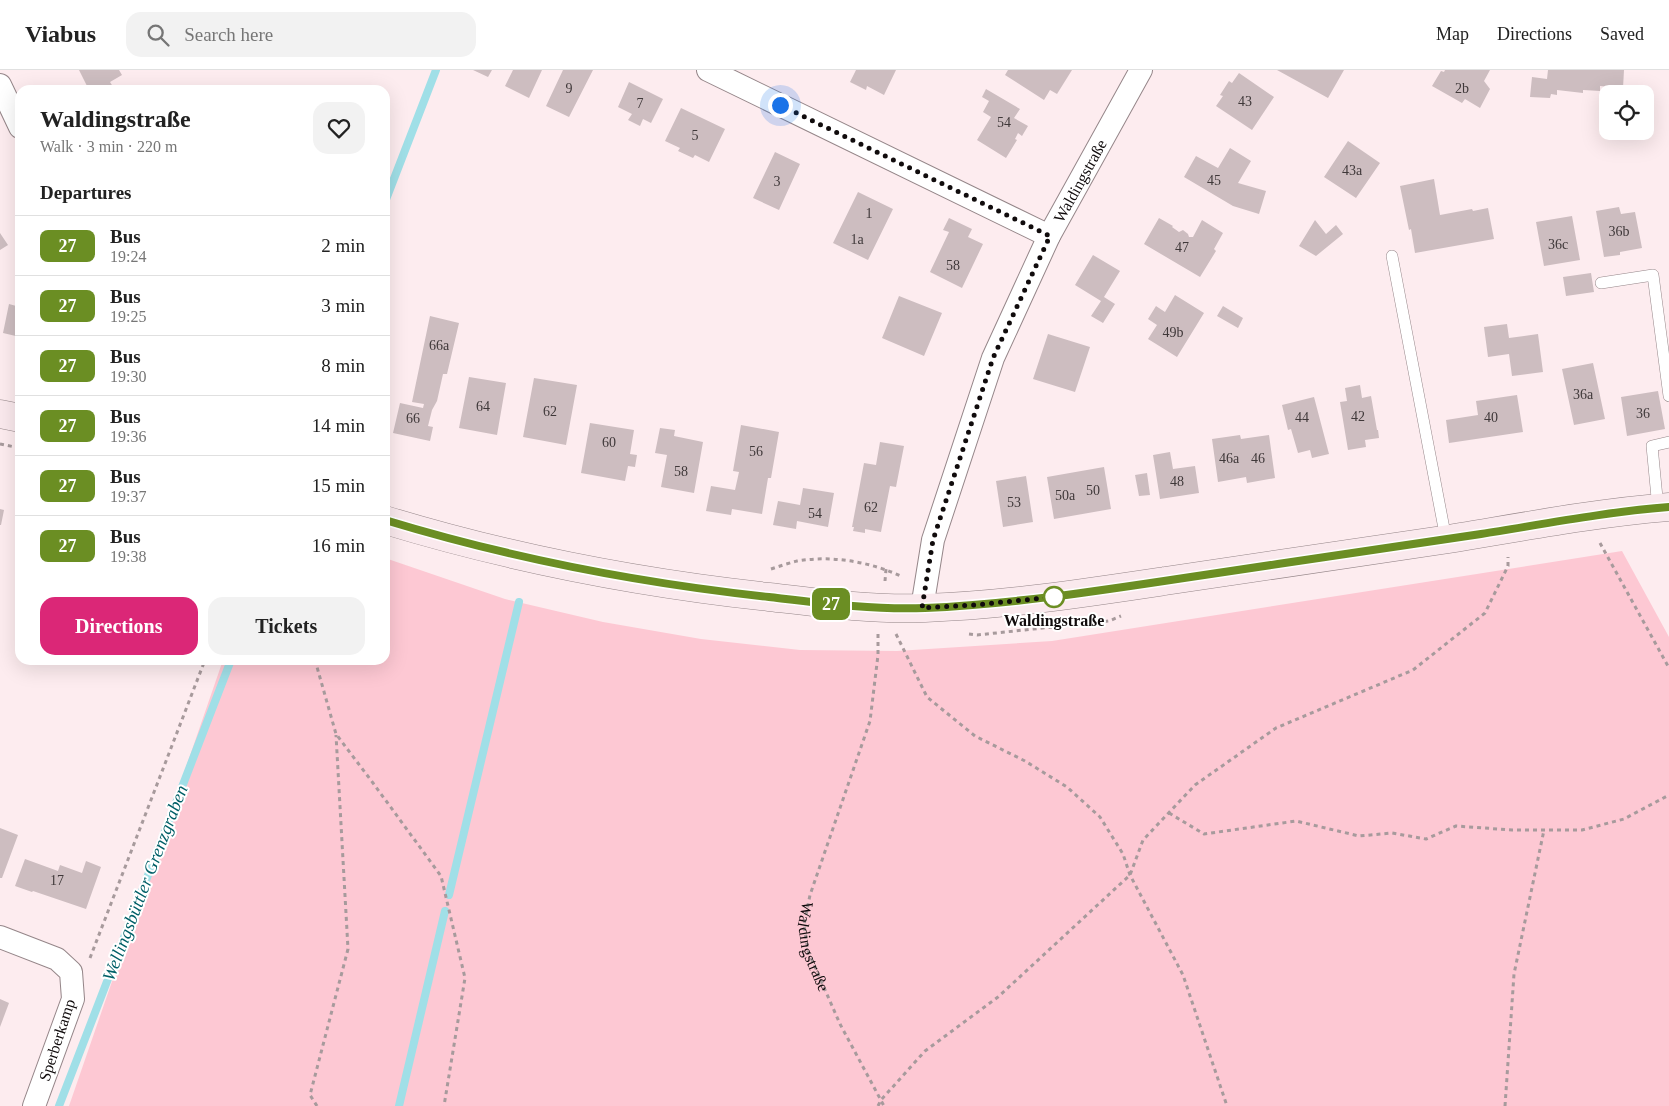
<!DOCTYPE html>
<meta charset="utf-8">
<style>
:root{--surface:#fff;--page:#f2f2f2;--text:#222;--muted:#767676;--line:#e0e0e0;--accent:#db2777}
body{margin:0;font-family:"Times New Roman",serif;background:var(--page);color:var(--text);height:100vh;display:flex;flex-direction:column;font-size:19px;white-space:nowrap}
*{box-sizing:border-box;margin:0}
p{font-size:16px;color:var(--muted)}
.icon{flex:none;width:28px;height:28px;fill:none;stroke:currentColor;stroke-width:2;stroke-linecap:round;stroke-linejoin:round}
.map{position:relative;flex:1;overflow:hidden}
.sheet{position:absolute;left:15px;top:15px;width:375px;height:580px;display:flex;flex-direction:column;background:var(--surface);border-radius:15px;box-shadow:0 5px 20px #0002}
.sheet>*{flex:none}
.badge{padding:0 10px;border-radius:8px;font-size:18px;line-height:32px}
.fabs{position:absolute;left:1599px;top:15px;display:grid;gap:10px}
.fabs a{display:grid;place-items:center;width:55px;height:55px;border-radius:10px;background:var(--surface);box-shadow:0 5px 20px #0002;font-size:25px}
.you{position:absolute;width:25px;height:25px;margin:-12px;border:4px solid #fff;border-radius:50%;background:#1a73e8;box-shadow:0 0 0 8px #1a73e833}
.map>.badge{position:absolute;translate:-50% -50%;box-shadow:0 0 0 2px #fff}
h2{padding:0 25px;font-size:19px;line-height:45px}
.round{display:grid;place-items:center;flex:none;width:52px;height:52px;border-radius:15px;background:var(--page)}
.overview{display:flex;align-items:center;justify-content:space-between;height:85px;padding:0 25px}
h1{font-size:24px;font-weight:800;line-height:38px}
.primary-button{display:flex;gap:10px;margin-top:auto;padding:10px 25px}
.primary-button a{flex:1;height:58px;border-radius:15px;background:var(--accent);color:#fff;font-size:20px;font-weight:800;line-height:58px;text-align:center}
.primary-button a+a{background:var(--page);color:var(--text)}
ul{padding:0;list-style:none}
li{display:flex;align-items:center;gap:15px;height:60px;padding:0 25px;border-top:1px solid var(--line)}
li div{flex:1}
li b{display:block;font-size:19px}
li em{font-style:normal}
li .badge{min-width:55px;font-weight:700;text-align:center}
header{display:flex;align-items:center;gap:30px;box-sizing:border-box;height:70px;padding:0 25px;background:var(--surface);border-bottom:1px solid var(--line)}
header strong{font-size:24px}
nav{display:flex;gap:28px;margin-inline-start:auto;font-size:18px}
.search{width:350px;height:45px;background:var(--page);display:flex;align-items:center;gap:12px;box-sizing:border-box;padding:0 18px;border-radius:15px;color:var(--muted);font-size:19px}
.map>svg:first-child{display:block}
.green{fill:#fdc8d3}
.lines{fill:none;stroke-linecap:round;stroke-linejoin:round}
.stream{stroke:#a0dfe7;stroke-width:8}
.building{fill:#cdbdc0}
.service-casing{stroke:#958689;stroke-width:12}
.minor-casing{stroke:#958689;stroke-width:24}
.secondary-casing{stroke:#958689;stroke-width:29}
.path{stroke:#a79a9c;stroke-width:3;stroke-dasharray:4 4;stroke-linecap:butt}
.service{stroke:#fff;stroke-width:11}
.minor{stroke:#fff;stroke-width:22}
.secondary{stroke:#fae9ed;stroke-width:28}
.line-casing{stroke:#fff;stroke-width:11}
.line{stroke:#6b8e23;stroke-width:8}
.walk{stroke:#100b0c;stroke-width:5;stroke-dasharray:0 9}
.stop-dot{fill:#fff;stroke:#6b8e23;stroke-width:2.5}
.labels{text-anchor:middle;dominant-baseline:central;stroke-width:4;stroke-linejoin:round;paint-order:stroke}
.number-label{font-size:14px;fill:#3f3839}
.street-label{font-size:16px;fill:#100b0c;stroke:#fff}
.stop-label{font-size:16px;font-weight:bold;fill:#100b0c;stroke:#fff}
.water-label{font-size:18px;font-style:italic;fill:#005f67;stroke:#fff}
</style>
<header>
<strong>Viabus</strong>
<div class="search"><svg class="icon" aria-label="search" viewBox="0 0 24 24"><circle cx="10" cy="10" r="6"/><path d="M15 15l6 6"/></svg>Search here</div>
<nav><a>Map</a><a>Directions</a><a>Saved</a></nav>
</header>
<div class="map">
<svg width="1669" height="1036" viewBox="0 0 1669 1036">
<rect width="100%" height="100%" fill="#fdecef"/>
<path class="green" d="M1622,481L1669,567V1036H69L223,590H385V488L505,529L603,552L701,569L800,580L897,581L1052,571Z"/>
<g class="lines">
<path class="stream" d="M385,132L436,0
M449,825L519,532
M59,1036L231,590
M399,1036L445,841"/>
</g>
<path class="building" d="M79,0H119L122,5L110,12L115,20H89Z
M473,0H492L488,7Z
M513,0H542L529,28L505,16Z
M563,0H593L569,47L546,36Z
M856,0H896L884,25L867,16L866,20L850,12Z
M1008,0H1072L1057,24L1050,20L1044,30L1005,5Z
M1277,0H1344L1328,28Z
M1445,0H1490L1484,11L1490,19L1480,38L1465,29L1462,33L1432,16L1441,1L1444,2Z
M1548,0H1624L1623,18L1600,16V21L1583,20V23L1557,20V25L1551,24L1550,28L1530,27L1532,7L1547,9Z
M1239,3L1274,27L1252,60L1216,36L1223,26L1220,25L1229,11L1232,13Z
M629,12L663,29L651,53L643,49L640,56L628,50L632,44L618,37Z
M986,19L1020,39L1014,48L1028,56L1022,66L1018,63L1015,69L1017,70L1006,88L977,70L991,47L983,42L989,31L982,27Z
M681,38L725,59L709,92L695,85L693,88L678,81L680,78L665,71Z
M1348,71L1380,93L1356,128L1324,107Z
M1230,78L1251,91L1238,113L1266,121L1259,144L1233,136L1184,107L1196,86L1218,98Z
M775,82L800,94L779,140L753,128Z
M1434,109L1440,145L1472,139L1473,141L1488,138L1494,169L1415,183L1411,159L1409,160L1400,116Z
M858,122L893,139L868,190L833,173Z
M1619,137L1621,144L1635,142L1642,178L1620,182V185L1604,187L1596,141Z
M1572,146L1580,190L1544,196L1536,152Z
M949,148L972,159L968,167L983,174L962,218L930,202L949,162L943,160Z
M1159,148L1173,156L1172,157L1179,162L1183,160L1188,164L1189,167H1193L1202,150L1223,163L1214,179L1216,181L1200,207L1144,174Z
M1315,150L1326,164L1336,155L1343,164L1316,186L1299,176Z
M0,163L8,175L0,180Z
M1093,185L1120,201L1104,227L1115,234L1103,253L1091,246L1101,231L1075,215Z
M1591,203L1594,222L1566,226L1563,207Z
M1175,225L1204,243L1177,287L1148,269L1157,255L1148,249L1156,236L1165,242Z
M899,226L942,243L924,286L882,268Z
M9,234L20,237V267L3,263Z
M1223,236L1243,248L1238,258L1217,246Z
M430,246L459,253L447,304H443L437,331L432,340L428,356L433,357L430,371L393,363L400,333L423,338L424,334L412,332Z
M1507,254L1509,268L1538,264L1543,302L1512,306L1509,284L1488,287L1484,257Z
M1048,264L1090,277L1075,322L1033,309Z
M1593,293L1605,349L1574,355L1562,299Z
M469,307L506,313L497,365L459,358Z
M534,308L577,315L566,375L523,367Z
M1360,315L1362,328L1371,326L1377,360H1378L1379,368L1365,370L1366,377L1348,380L1340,332L1347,331L1345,318Z
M1658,321L1665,359L1627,366L1621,327Z
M1517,325L1523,362L1449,373L1446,350L1478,345L1476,331Z
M1314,327L1329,384L1312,388L1310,380L1298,383L1291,359L1288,360L1282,335Z
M590,353L634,360L630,384L637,385L635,397L628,396L625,411L581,403Z
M741,355L779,362L771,408H768L762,444L732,439L731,445L706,441L711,416L735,420L739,402L733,401Z
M660,358L675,360L674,366L703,372L694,423L661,417L667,385L655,383Z
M1240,365L1241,369L1269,365L1275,408L1247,413L1246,407L1218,412L1212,369Z
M880,372L904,376L896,417L890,416L881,462L865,459V463L853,461L854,457H852L864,393L876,395Z
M1170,382L1173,399L1195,396L1199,423L1160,429L1153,385Z
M1104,397L1111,439L1054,449L1047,407Z
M1147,403L1150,425L1139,426L1135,405Z
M1026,406L1033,452L1003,457L996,411Z
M803,418L834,423L828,457L797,451L796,459L773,455L778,431L800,435Z
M0,439L4,440L1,455H0Z
M0,758L18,765L2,808H0Z
M25,789L58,801L60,795L82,803L86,791L101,797L86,839L33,821L32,822L15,816Z
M0,929L9,933L0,957Z"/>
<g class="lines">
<g class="service-casing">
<path id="service" d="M1392,186L1446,469
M1601,213L1653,205L1669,326
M1658,438L1652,376L1669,372"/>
</g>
<g class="minor-casing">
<g id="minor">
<path d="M708,0L1049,166"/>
<path d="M0,15L20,57"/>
<path id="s2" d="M922,538L933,470L993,288L1049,166L1141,0"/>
<path d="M0,867L57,889L71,902L73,929L34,1036"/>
</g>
</g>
<g class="secondary-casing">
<path id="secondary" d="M0,344L20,348
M385,450C510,488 639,513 769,527C820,533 873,540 925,538C1006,535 1085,523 1165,511C1260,497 1355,483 1449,469C1522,457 1595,443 1669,437"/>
</g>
<g class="path">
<path d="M0,374L20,378"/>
<path d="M1600,473L1669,598"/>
<path d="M771,499C780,496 789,493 797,491C833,485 871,492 903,507"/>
<path d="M885,511L886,499"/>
<path id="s1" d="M878,564V585L870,651L810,825L804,855L808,881L840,954L884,1036"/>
<path d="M896,564L927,627L975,666L1025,691L1067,717L1100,747L1123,784L1130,805L1183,905L1227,1036"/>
<path d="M969,564L977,565L1109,551L1121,546"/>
<path d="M315,590L336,664L373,713L441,806L465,908L444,1036"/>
<path d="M1169,743L1204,764L1296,751L1359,766L1392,763L1426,769L1456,756L1512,760H1582L1624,749L1669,725"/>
<path d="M90,888L205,590"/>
<path d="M317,1036L310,1025L348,879L336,665"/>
<path d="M878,1036L881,1030L925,981L998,927L1130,805L1143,770L1195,715L1276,658L1413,600L1485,543L1508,496V487"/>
<path d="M1505,1036L1514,904L1544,760"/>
</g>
<use href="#service" class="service"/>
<use href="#minor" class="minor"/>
<use href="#secondary" class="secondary"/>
</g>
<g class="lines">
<g class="line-casing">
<path id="line" d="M385,450C510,488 639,513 769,527C820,533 873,540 925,538C1012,534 1098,521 1184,508C1283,493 1383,479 1481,464C1544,454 1606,442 1669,437"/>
</g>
<use href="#line" class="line"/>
<path class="walk" d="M780,35L1050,166L993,288L933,470L922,538L974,535L1054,527"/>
</g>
<circle class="stop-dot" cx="1054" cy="527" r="10"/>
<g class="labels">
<g class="number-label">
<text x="569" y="18">9</text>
<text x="1462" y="18">2b</text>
<text x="1245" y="31">43</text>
<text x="640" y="33">7</text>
<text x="1004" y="52">54</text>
<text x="695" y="65">5</text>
<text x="1352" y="100">43a</text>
<text x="1214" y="110">45</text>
<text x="777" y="111">3</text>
<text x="869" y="143">1</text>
<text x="1619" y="161">36b</text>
<text x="857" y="169">1a</text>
<text x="1558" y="174">36c</text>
<text x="1182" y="177">47</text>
<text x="953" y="195">58</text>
<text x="1173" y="262">49b</text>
<text x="439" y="275">66a</text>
<text x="1583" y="324">36a</text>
<text x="483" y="336">64</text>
<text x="550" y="341">62</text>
<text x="1643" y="343">36</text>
<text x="1358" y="346">42</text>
<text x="1302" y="347">44</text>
<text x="1491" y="347">40</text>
<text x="413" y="348">66</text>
<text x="609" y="372">60</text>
<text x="756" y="381">56</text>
<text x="1229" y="388">46a</text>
<text x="1258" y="388">46</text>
<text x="681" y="401">58</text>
<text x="1177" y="411">48</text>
<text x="1093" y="420">50</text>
<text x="1065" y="425">50a</text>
<text x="1014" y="432">53</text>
<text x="871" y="437">62</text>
<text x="815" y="443">54</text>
<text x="57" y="810">17</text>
</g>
<g class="street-label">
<text stroke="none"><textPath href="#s2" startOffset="458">Waldingstraße</textPath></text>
<text stroke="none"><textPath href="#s1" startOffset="325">Waldingstraße</textPath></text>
<text transform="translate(57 970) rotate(-72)">Sperberkamp</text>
</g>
<g class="stop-label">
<text x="1054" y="550">Waldingstraße</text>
</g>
<g class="water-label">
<text transform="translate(145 813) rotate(-69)">Wellingsbüttler Grenzgraben</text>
</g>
</g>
</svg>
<div class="fabs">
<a><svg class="icon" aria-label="locate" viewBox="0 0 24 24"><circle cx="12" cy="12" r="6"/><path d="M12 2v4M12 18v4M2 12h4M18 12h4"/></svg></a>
</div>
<div class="you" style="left:780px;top:35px"></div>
<b class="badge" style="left:831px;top:534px;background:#6b8e23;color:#fff">27</b>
<section class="sheet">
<div class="overview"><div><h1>Waldingstraße</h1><p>Walk · 3 min · 220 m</p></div><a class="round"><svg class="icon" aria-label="heart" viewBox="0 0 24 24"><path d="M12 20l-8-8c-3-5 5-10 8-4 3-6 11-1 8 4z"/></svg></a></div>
<h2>Departures</h2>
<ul>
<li><span class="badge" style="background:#6b8e23;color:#fff">27</span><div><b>Bus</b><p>19:24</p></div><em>2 min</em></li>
<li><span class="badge" style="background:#6b8e23;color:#fff">27</span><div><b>Bus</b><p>19:25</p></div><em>3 min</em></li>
<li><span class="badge" style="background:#6b8e23;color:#fff">27</span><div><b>Bus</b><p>19:30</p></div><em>8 min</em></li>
<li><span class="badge" style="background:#6b8e23;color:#fff">27</span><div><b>Bus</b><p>19:36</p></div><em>14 min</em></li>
<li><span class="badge" style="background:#6b8e23;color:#fff">27</span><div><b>Bus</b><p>19:37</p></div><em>15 min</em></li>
<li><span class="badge" style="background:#6b8e23;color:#fff">27</span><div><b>Bus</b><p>19:38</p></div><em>16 min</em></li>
</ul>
<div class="primary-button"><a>Directions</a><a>Tickets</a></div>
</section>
</div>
